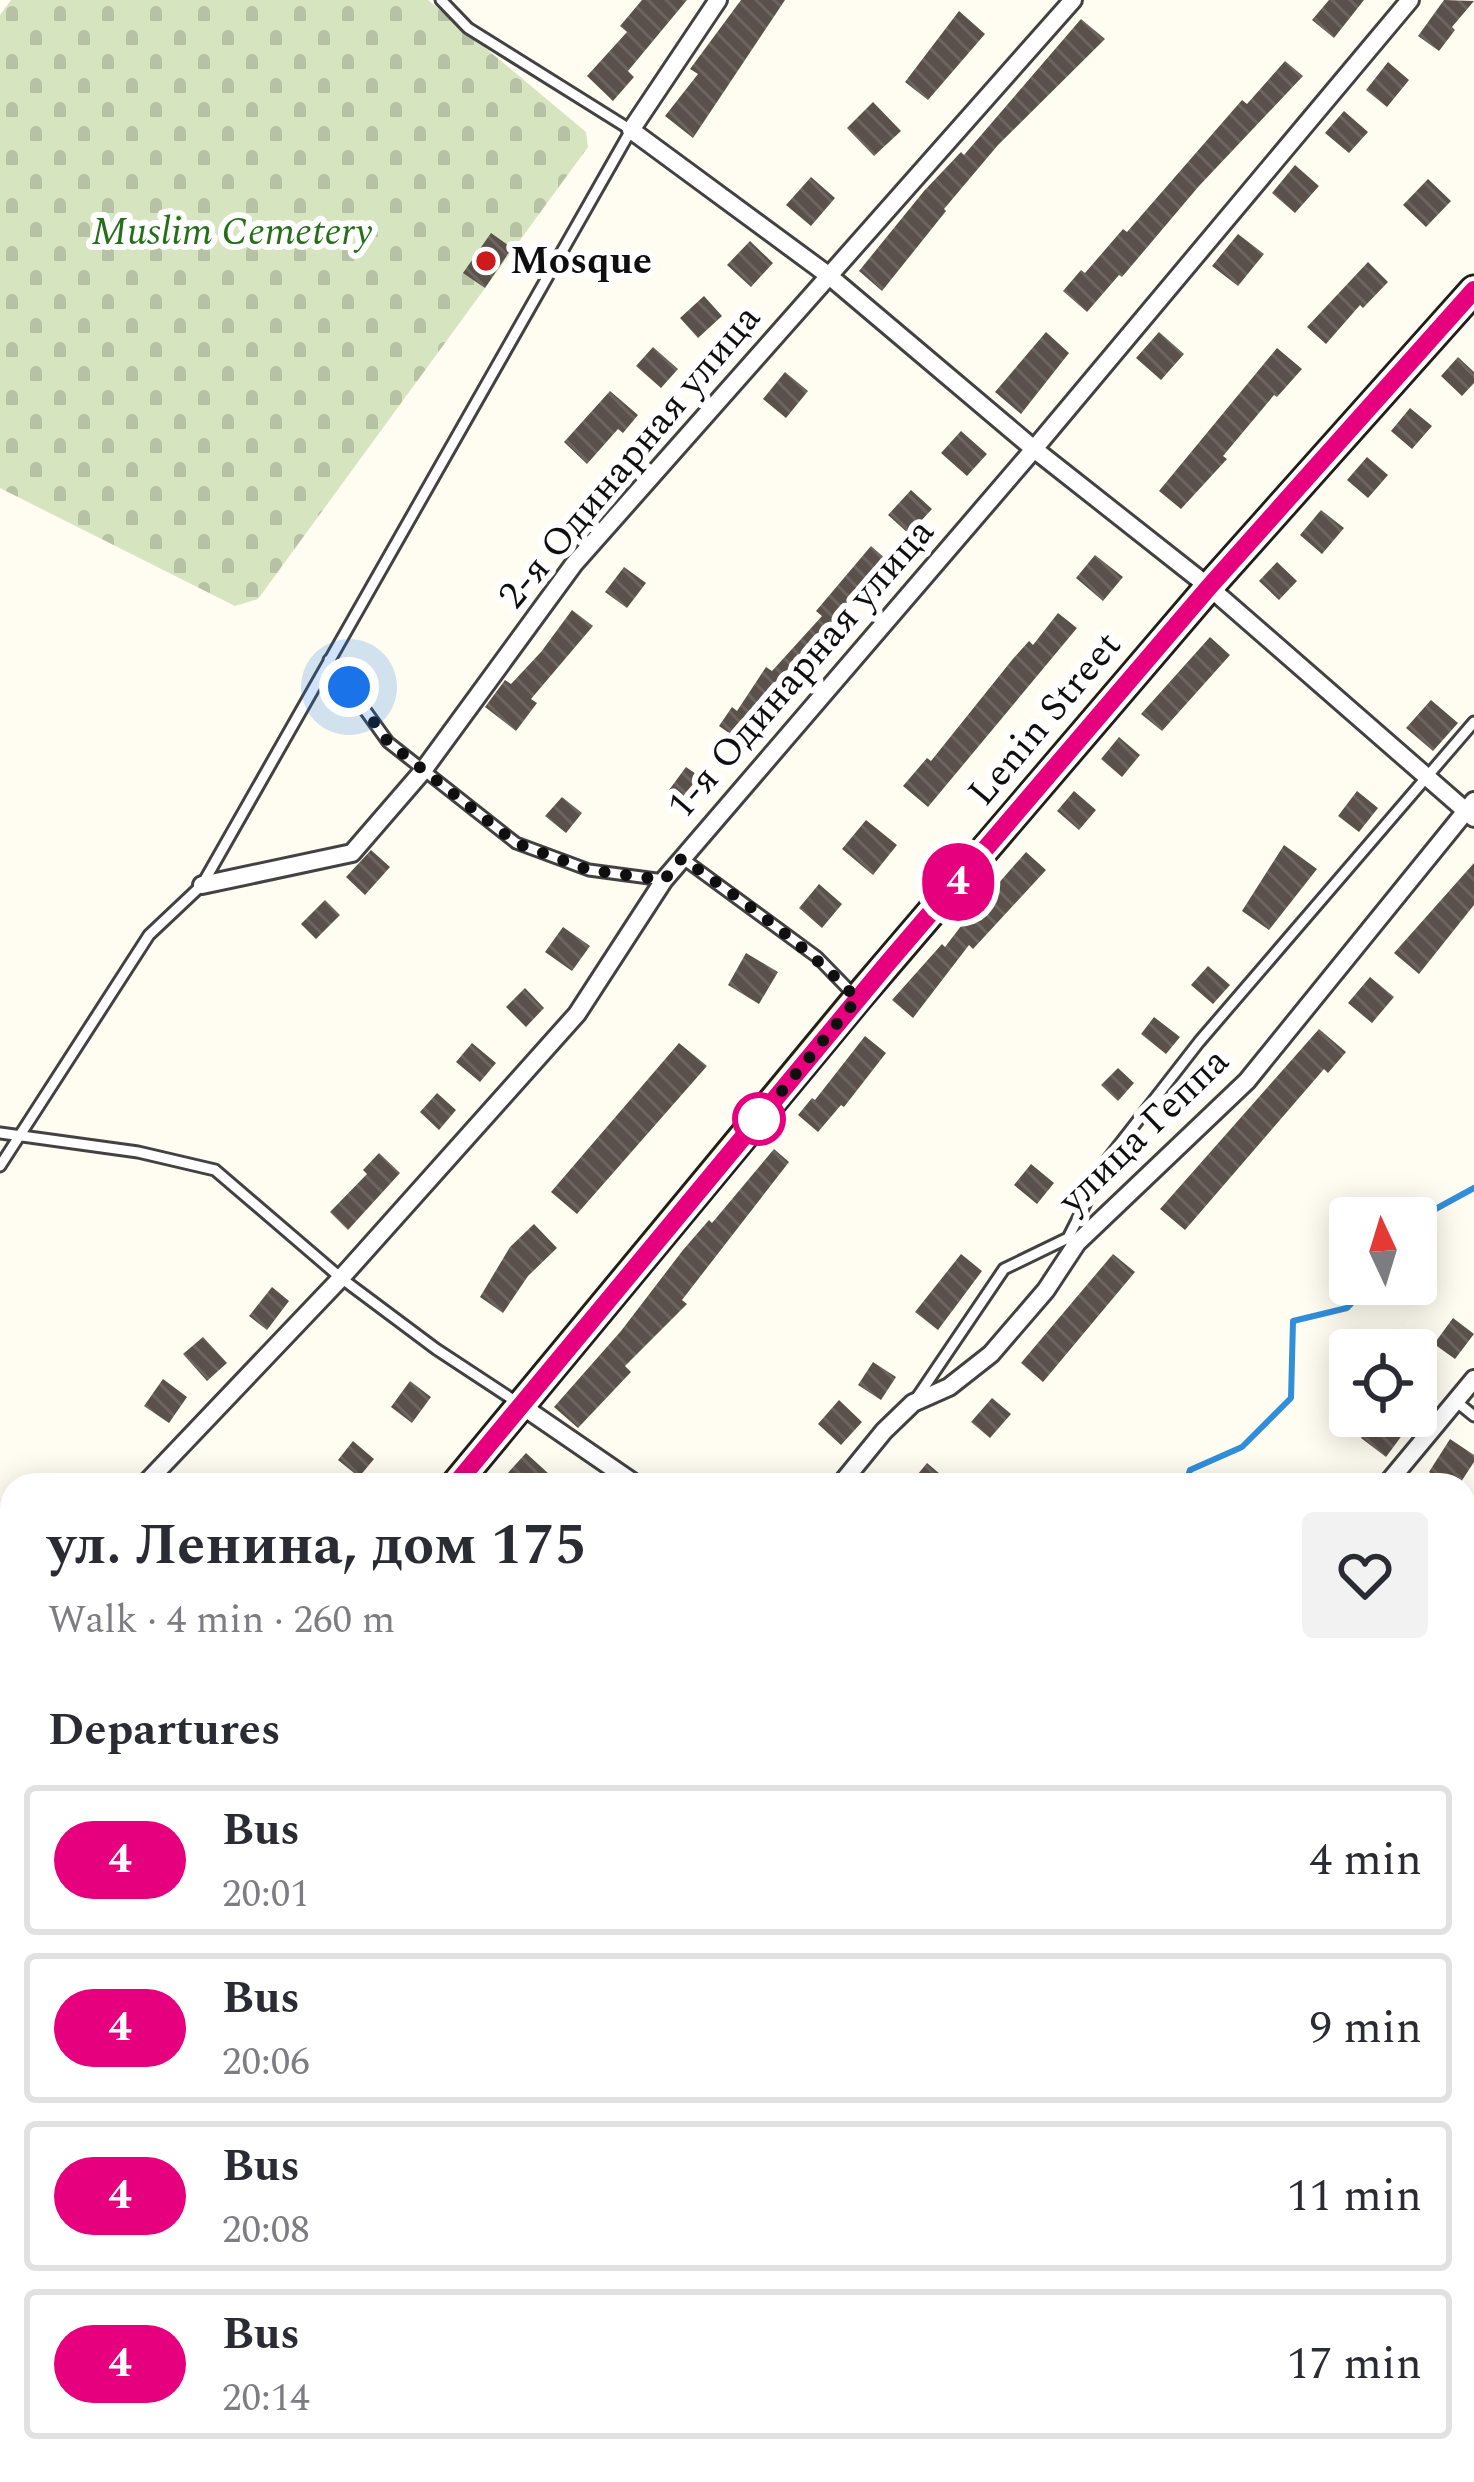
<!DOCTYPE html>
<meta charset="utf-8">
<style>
:root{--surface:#fff;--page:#f2f2f3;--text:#2b2b33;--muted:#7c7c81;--line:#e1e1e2}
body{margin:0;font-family:Spectral,serif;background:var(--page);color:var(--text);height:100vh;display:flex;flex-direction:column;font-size:45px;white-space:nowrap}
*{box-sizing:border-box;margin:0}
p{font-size:39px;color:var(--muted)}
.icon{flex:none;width:66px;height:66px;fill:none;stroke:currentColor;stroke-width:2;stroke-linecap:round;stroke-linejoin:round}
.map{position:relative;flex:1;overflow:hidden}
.drawer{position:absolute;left:0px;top:1473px;width:1476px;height:1011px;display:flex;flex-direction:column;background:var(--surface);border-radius:36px 36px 0 0;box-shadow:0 6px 30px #0003}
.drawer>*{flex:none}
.badge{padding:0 24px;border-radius:39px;font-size:42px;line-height:78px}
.needle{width:78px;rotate:356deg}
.buttons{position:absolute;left:1329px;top:1197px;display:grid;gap:24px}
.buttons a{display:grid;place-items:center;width:108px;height:108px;border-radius:12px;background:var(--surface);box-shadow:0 6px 30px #0003;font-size:60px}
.you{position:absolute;width:60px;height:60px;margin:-30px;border:9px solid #fff;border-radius:50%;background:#1a73e8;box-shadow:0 0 0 18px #1a73e833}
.map>.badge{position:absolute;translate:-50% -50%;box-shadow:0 0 0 6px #fff}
h2{padding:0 48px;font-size:45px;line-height:108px}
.round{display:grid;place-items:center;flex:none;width:126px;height:126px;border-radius:12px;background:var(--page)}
.head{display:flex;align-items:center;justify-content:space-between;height:204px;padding:0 48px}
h1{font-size:57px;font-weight:700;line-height:90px}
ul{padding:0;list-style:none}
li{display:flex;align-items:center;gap:36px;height:150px;margin:0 24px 18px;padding:0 24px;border:6px solid var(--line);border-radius:12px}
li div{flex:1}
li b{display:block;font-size:45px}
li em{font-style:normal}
li .badge{min-width:132px;font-weight:700;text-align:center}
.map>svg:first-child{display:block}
.cemetery{fill:url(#cemetery-stones)}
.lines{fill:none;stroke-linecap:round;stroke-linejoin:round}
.stream{stroke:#318ed9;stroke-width:6}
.building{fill:url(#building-back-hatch)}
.service-casing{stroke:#424242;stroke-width:15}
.minor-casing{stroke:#424242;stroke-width:22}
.primary-casing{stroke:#202020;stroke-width:33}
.service{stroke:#fff;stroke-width:9}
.minor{stroke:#fff;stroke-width:16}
.primary{stroke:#ffe161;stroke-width:27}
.line-casing{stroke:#fff;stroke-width:27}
.line{stroke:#e6007e;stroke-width:18}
.walk{stroke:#0f0f0f;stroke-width:12;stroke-dasharray:0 21.6}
.poi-dot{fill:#cd1a1a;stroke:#fff;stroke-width:4.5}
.stop-dot{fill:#fff;stroke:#e6007e;stroke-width:6}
.labels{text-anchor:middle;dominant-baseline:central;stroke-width:12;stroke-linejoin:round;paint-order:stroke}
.park-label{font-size:39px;font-style:italic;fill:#266e19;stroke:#fff}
.poi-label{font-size:39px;font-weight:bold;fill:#0f0f0f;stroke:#fff;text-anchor:start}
.street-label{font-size:39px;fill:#0f0f0f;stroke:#fff}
</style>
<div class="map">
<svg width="1474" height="2482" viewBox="0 0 1474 2482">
<defs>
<pattern id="cemetery-stones" width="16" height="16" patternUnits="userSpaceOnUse" patternTransform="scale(3)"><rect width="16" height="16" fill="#d6e4bf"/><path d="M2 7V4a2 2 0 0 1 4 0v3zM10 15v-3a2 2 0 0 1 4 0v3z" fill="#b6c2a3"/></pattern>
<pattern id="building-back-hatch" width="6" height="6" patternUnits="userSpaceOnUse" patternTransform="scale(3)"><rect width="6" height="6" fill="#59514a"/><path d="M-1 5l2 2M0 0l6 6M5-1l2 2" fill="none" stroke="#6c6560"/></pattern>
</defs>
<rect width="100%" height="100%" fill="#fffdf1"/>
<path class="cemetery" d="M11,0H428L586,132L588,147L258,599L235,606L0,488V15Z"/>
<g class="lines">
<path class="stream" d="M1416,1230L1430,1212L1474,1188
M1185,1485L1190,1470L1242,1447L1291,1398L1293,1321L1347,1308L1370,1284
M601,2482L617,2472"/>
</g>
<path class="building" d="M642,0H687L628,71L634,77L613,101L587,76L627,32L620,26Z
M741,0H785L693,138L665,116L698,74L690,69Z
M1329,0H1364L1334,38L1312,20Z
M1444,0L1474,1L1452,27L1455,30L1439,51L1418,36Z
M959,11L985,34L928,100L905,82Z
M1081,19L1105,39L998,145L944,209L946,211L882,291L859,271L924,191L961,152L964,155Z
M1285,61L1303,76L1199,186L1122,277L1119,275L1087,312L1063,291L1081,270L1085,273L1123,229L1127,232L1242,100L1247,104Z
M1388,62L1409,80L1387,107L1366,90Z
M873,102L901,131L874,156L847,128Z
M1344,111L1368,132L1349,153L1325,133Z
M1295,165L1319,186L1295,213L1272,193Z
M811,177L835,198L811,226L786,205Z
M1428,179L1451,201L1426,227L1403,205Z
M491,233L512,248L485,288L463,273Z
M1238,234L1264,254L1238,286L1212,266Z
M750,241L773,263L751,287L727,265Z
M1368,262L1388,282L1363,308L1360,305L1326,344L1307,327Z
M704,296L722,316L698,338L680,318Z
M1046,332L1069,353L1021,414L995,392Z
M1159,332L1184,354L1161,380L1136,358Z
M653,347L678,369L661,388L636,366Z
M1277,348L1302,369L1277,397L1274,395L1223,456L1227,459L1181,509L1159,491Z
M1458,357L1474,372V383L1462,396L1441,376Z
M785,372L808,391L786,418L763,399Z
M610,391L638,415L623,433L618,429L587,464L564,442Z
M1410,408L1432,426L1412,449L1391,431Z
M961,431L987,454L967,476L941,453Z
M1367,457L1388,475L1368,498L1347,480Z
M911,490L932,509L909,534L888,515Z
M1321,510L1344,528L1322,554L1300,535Z
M871,546L887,560L850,602L853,605L820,648L823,650L803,672L794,664L768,706L764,704L739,740L719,726L732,707L737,711L766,667L772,671L822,616L816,611Z
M1095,555L1123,577L1103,601L1076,578Z
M1277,562L1297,581L1279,600L1259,581Z
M624,567L646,583L627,608L605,592Z
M572,610L593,626L531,699L537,703L516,731L485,707L505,680L511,684L541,652Z
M1058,613L1077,628L928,807L903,786L927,758L931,761L1012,660L1029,641L1033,645Z
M1210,637L1230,655L1162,731L1141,714Z
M1431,700L1458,723L1433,751L1406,728Z
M1119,737L1140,755L1122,777L1101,759Z
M686,767L709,783L691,807L669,790Z
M1074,791L1096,810L1079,830L1057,811Z
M1357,791L1378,808L1359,832L1338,816Z
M562,797L582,813L566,833L545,816Z
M866,820L897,845L873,875L842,849Z
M1284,845L1317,869L1269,930L1242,911Z
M371,850L390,867L365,895L346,877Z
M1026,852L1046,870L973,949L969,945L913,1018L892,1000L942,944L945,947L994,883L997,885Z
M1474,863V905L1419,974L1394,953Z
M819,884L842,904L822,928L799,908Z
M325,900L340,915L316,939L301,924Z
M563,927L590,946L572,971L545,952Z
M746,953L778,972L759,1004L728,985Z
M1208,966L1230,985L1213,1004L1191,985Z
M1370,977L1394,997L1372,1023L1348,1003Z
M525,988L544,1008L526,1027L506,1007Z
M1154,1017L1180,1037L1166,1054L1141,1034Z
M1319,1029L1346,1052L1328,1073L1324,1069L1185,1230L1160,1209Z
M865,1036L886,1053L844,1107L841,1105L818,1132L798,1115L812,1098L815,1100Z
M472,1043L496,1063L480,1082L456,1062Z
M679,1043L707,1066L577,1214L551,1192Z
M1118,1068L1134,1083L1118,1101L1101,1085Z
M437,1093L456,1110L439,1130L420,1112Z
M774,1149L789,1162L682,1300L687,1304L625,1366L631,1372L578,1428L554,1407L621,1331L683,1250L709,1220L712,1223Z
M379,1153L400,1173L348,1230L330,1212L367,1174L363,1170Z
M1031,1164L1054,1183L1037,1204L1014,1185Z
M534,1224L557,1248L528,1276L503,1313L480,1297L510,1247Z
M961,1254L982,1271L938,1330L915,1312Z
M1113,1254L1135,1272L1043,1382L1021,1363Z
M272,1287L289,1301L267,1330L249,1316Z
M1453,1318L1474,1334L1455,1359L1434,1344Z
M203,1337L227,1363L207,1381L183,1354Z
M873,1362L896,1377L881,1400L858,1385Z
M163,1379L187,1397L169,1423L144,1406Z
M410,1381L431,1397L412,1423L391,1407Z
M992,1398L1011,1414L990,1438L971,1422Z
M839,1400L862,1422L841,1445L818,1424Z
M1378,1416H1387L1406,1430L1386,1457L1361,1438Z
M1450,1439L1474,1455V1462L1459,1485H1448L1429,1472Z
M353,1441L374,1459L359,1477L338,1460Z
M526,1453L561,1485H497Z
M927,1463L953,1485H909Z"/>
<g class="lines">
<g class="service-casing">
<path id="service" d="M329,660L388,742L516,843L589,870L664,880
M682,858L817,957L854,995
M0,1133L138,1152L215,1170L341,1278L436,1349L518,1403
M0,1166L149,935L202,885L631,130L468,28L441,0
M1077,1243L1068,1238L1108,1159L1199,1042L1474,722
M916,1399L1004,1269L1068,1238
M1458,1403L1474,1416
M0,1710L12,1718"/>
</g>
<g class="minor-casing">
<path id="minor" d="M718,0L631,130L828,275L1034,449L1209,587L1474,818
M202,885L352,853L422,772L574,564L1073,0
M522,1406L637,1485
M144,1485L341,1278L577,1014L664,880L1034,449L1410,0
M840,1485L884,1431L913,1403L949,1387L991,1354L1046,1290L1077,1243L1247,1081L1474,801
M1386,1485L1474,1379
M0,1643L12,1629
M1464,1860L1474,1846
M0,2334L12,2320
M0,2414L12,2423
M1464,2414L1474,2400
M76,2472L89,2482
M9,2482L16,2472
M336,2482L369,2472
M674,2482L683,2472
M1076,2482L1082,2472
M1417,2482L1422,2472"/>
</g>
<g class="primary-casing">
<path id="primary" d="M455,1485L857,999L1209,587L1474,290
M0,2015L12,2001"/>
</g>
<use href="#service" class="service"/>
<use href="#minor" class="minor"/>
<use href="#primary" class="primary"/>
</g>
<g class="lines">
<g class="line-casing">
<path id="line" d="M455,1485L886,965L1209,587L1474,290"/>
</g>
<use href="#line" class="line"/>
<path class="walk" d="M349,687L388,742L516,843L589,870L664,880L682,858C744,902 805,944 857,999L759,1119"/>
</g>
<circle class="poi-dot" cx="486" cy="261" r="12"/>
<circle class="stop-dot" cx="759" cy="1119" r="24"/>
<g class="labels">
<g class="park-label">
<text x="232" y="232">Muslim Cemetery</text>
</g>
<g class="poi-label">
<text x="510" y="261">Mosque</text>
</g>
<g class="street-label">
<text transform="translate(630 457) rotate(-50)">2-я Одинарная улица</text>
<text transform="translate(801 669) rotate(-49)">1-я Одинарная улица</text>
<text transform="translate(1045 719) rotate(-50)">Lenin Street</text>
<text transform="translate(1144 1131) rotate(-44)">улица Геппа</text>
</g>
</g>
</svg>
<div class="buttons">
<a><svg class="needle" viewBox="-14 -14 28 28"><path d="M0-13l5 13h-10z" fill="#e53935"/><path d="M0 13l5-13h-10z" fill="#7c7c81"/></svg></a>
<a><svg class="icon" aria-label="locate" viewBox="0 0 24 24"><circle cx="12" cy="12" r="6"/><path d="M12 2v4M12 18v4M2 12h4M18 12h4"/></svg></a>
</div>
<div class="you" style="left:349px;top:687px"></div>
<b class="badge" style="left:958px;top:882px;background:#e6007e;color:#fff">4</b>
<section class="drawer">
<div class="head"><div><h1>ул. Ленина, дом 175</h1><p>Walk · 4 min · 260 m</p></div><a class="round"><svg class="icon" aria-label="heart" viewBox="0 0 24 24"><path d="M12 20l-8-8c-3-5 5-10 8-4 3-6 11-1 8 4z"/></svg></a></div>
<h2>Departures</h2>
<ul>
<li><span class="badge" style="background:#e6007e;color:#fff">4</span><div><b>Bus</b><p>20:01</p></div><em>4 min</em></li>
<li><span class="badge" style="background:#e6007e;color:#fff">4</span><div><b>Bus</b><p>20:06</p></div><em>9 min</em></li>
<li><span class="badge" style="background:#e6007e;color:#fff">4</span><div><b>Bus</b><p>20:08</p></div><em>11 min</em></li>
<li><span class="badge" style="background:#e6007e;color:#fff">4</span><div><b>Bus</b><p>20:14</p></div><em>17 min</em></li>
</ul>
</section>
</div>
